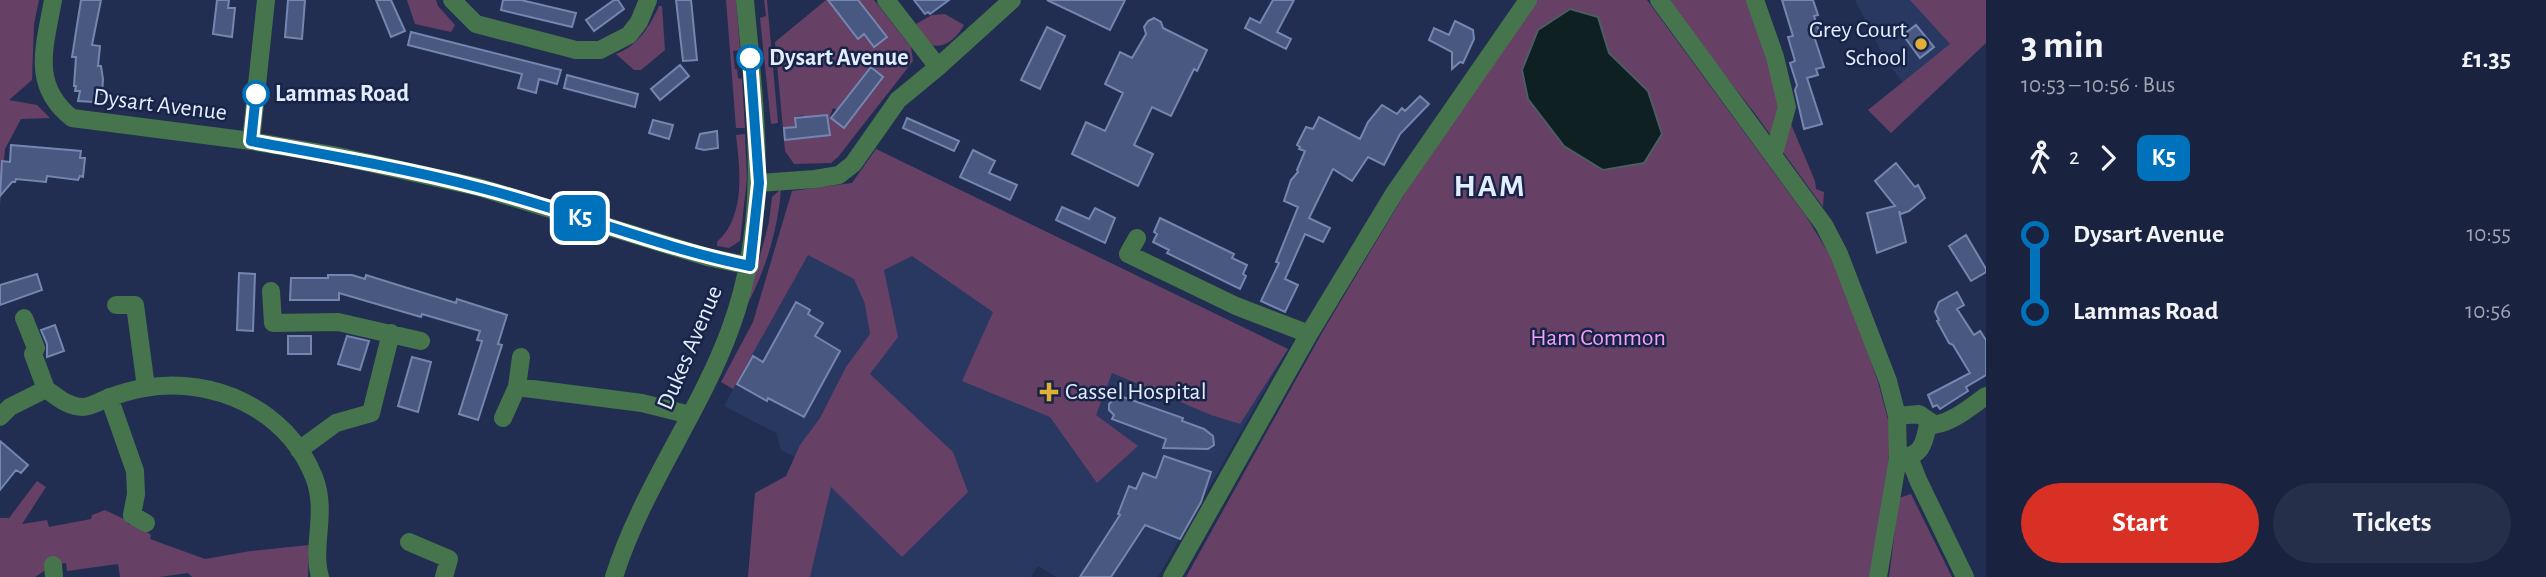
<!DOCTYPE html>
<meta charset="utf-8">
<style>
:root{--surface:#19223e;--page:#262f49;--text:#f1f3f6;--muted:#9fa4b0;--accent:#d93025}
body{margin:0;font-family:"Alegreya Sans",sans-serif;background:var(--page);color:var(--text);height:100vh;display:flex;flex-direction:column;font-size:26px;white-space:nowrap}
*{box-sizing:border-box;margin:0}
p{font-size:23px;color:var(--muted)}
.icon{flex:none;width:38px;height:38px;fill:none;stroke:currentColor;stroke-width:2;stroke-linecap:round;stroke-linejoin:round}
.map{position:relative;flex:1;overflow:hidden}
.sheet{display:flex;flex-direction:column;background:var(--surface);width:560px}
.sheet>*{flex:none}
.badge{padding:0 14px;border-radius:10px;font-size:24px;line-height:46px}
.map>.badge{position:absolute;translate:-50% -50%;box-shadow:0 0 0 4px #fff}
.legs{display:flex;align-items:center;gap:10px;height:77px;padding:0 35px;font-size:23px}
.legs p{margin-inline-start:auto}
.summary{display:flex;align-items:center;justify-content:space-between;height:119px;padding:0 35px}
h1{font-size:38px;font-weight:700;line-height:52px}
.button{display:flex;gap:14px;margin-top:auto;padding:14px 35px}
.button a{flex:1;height:80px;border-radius:42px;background:var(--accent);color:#fff;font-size:28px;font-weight:700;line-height:80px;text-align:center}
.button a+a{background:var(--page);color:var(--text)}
ul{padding:0 35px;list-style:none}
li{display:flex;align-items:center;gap:24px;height:77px;font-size:26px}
li i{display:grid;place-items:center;width:10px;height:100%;margin:0 9px;background:currentColor}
li i::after{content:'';width:18px;height:18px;margin:-9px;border:5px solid;border-radius:50%;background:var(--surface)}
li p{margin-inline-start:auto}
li:first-child i{background:linear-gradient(#0000 50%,currentColor 0)}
li:last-child i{background:linear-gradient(currentColor 50%,#0000 0)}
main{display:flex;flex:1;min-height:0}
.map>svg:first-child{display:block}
.built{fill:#283861}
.green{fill:#674066;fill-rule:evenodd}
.water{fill:#0e2022;stroke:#4e5d64;stroke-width:2}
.building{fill:#485880;stroke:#7486b0;stroke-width:2}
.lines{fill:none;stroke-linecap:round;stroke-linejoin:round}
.minor{stroke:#46744c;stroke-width:18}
.line-1-casing{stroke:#fff;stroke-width:16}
.line-1{stroke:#0072bc;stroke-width:10}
.poi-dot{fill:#dfb034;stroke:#182447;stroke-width:2.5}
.stop-1-dot{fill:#fff;stroke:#0072bc;stroke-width:3.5}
.labels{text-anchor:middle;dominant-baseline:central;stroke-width:5;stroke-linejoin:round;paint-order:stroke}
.poi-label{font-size:24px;fill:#e4ecff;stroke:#182447;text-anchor:end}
.stop-label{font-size:24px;font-weight:bold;fill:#e4ecff;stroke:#182447;text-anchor:start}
.street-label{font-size:24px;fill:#e4ecff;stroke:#182447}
.park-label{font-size:24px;fill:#f69ff6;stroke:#182447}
.district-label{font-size:32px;font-weight:bold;letter-spacing:2px;fill:#e4ecff;stroke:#182447}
</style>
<main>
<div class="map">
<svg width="1986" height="577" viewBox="0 0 1986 577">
<rect width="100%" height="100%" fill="#212e52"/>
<path class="built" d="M1855,0H1986L1912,93L1887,63Z
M876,149L1288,349L1158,577H1056L1038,566L1031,577H751L799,459L781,450L776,433L724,406L808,254Z"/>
<path class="green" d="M0,0H39L34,24L32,80L9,100L37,105L50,118L21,119L5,149L0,205Z
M407,0H436L438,6L455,25L451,32L415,24Z
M726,0H736L740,50L733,51L735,69H737L738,78L742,79L745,128H736Z
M764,0H767L778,123L771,124L760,18L766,16Z
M826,0H832L830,3L858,38L864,34L874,47L887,37L858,0H874L911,47L913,61L838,157L831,163L794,164L785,151L775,42ZM870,67L883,77L844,128L830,116L833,108L837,110ZM803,115L804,118L820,120V116L827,115L830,135L800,139L795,117Z
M1536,0H1647L1806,216L1831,257L1855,315L1878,382L1890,427L1888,479L1871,577H1186L1323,331L1423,163Z
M1666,0H1748L1777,91L1815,181L1816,189L1824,192L1823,207L1756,115Z
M1910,0H1986V43L1891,133L1868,110L1950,44Z
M659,6H662L665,50L641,70H634L616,54C638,46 650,26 659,6Z
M945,14L964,25C957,37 946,49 931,45L916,24L932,15Z
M745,134L747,179L740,241L729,248L717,246V242C746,216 740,170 736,135Z
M876,149L1288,349L1240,424L1211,415L1112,373L1096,415L1138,446L1097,483L1050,417L962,381L993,312L912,256L884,270L898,337L870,374L953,452L968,492L902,557L831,487L810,577H748L755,493L786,476L800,445L820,418L846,367L870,334L865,304L854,279L808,255L733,389L721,382L753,322L792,191L852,183Z
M781,189C778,229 766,269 747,305L769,222L772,197Z
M37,481L46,487L22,524L47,520L49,527L91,519L92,515L105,510L126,520L128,524L139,526L151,535L150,539L205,559L251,551L309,545L308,577H192L188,573L159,577H120L118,564L67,571L66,563L53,565L35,577H0V518H9Z
M1911,494L1952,577H1889L1899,498Z"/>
<path class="water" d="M1570,9L1598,17L1609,53L1648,91L1662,134L1644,163L1603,170L1564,146L1528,99L1522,70L1538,30Z"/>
<path class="building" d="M81,0H101L92,45L100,46L98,66H101L103,79L102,94L94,93V102L78,101L80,91H75L76,86H74L76,57H72Z
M217,0H229L228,8H235L232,37L213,34Z
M288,0H305L302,39L285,37Z
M376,0H391L405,31L391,37Z
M503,0H521L576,13L572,27L501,10Z
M614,0H618L624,9L594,31L586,20Z
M676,0H691L697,60L683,61Z
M828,0H858L887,37L874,47L864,34L858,39Z
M914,0H949L930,14L928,12L925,14Z
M1047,0H1125L1110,30Z
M1273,0H1294L1277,32L1291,39L1286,49L1245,28L1250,18L1260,23Z
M1782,0H1813L1818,15L1814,16L1820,34L1814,36L1824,67L1816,69L1818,75L1807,78L1822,124L1804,129L1795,90L1797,85L1790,63L1795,61L1788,37L1793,36Z
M1154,18L1161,22L1163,28L1207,50L1197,71L1194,69L1171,116L1152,107L1134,145L1153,154L1138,186L1072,154L1086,122L1105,131L1123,93L1105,84L1120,52L1132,58L1146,34L1144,27L1148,21Z
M1455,21L1473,30L1474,39L1463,63L1460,62L1452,69V52L1429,40L1434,28L1449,35Z
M1916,25L1934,47L1920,58L1903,35Z
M1047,27L1065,36L1040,89L1021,80Z
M411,32L561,70L557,84L539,79L536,93L518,88L522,74L408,45Z
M680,65L689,76L660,100L651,89Z
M871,67L883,77L844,128L831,118Z
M567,75L638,94L635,107L564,88Z
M1420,96L1429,104L1400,134L1384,165L1368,157L1352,181L1333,169L1309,218L1330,228L1323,242L1305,234L1285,279L1298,285L1285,312L1261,301L1279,263L1276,262L1298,207L1284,201L1291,180L1298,172L1297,170L1305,151L1299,149L1300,147L1297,145L1306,127L1313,129L1319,117L1360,139L1368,122L1382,105L1397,114L1402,108L1405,111Z
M827,115L830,135L785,140L784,128L796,127L795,118Z
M907,118L959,141L954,151L903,128Z
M653,120L673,125L669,139L649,133Z
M717,131L718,148L704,150L696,148L700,134Z
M11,145L81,151L80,158H85L83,177L80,176L78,180L47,176L46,182L16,179L15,182H12L0,196L2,161L10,162Z
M973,150L995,161L989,173L1017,185L1010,200L960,177Z
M1896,163L1915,187L1918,185L1925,198L1909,211L1901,214L1899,211L1906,242L1877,253L1867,213L1895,206L1875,181Z
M1062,207L1089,219L1095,208L1115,218L1105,243L1056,220Z
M1160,218L1234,254L1232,258L1247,265L1243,274L1246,276L1240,289L1167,253L1169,250L1153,242L1157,234L1154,232Z
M1966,235L1986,269V272L1971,281L1949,246Z
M239,273L255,274L253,331L237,330Z
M37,274L42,290L0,305V285Z
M328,275H352L365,279L366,275L456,303L457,299L507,315L498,344L502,345L478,420L459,414L482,341L477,340L480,331L422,314L421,317L339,293V300H290L291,278H328Z
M1957,292L1964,305L1957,309L1974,335L1980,331L1986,340V375L1966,387L1968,391L1940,409L1937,405L1933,407L1928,395L1970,373L1953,345L1949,343L1937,321L1939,320L1935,312L1939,302Z
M796,302L810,310L808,314L823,323L815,336L840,351L804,417L768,398L767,401L737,384L753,356L763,362Z
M55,325L64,351L47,357V344L41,330Z
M288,336H311V354H288Z
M347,336L369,341L360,370L338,364Z
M412,357L431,362L418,412L398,406Z
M1120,396L1183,418L1182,421L1204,429L1213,436L1214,445L1208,449L1163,448L1166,439L1112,419L1114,415L1109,410V404L1113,400H1119Z
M0,441L28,465L21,473L16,470L0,490Z
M1164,456L1211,472L1201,502L1180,539L1145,525L1111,577H1080L1120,515L1118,514L1129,486L1136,489L1143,473L1156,478Z"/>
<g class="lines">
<path class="minor" d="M53,0C45,46 30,85 72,118L251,141L333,155L478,187L707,257L750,266
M452,0L476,24L576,50H600L629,35L639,22L648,0
M886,0L938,67
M1659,0L1824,225L1839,254L1888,381L1897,416L1898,458L1878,577
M1755,0L1775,57L1787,107L1773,156
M251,141L266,0
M759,183L815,179L839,175L853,164L898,100L938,67L1012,0
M1137,238L1128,254L1236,306L1309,334
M271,291L273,323L338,322L421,341
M116,305H135L146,387
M24,318L36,348L33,354L46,389
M517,387L642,403L690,415
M109,397L135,471L136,494L132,515L146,523
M1897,416L1919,414L1935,425
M0,417L10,407L46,389C57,397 68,407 83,407C91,407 100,401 108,398C119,394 132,390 144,388C213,376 287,409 314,477C328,512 311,546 320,577
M503,418L517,387L521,357
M299,450L336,423L371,413L391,333
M1909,457L1918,480L1965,577
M1899,458C1922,456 1924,444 1928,425C1949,426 1970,407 1986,396
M409,542L449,559L444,577
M53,565L54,577
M614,577C642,488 700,413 731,327C771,218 755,112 745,0
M1172,577L1309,334L1395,192L1528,0"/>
</g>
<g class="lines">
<g class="line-1-casing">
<path id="line-1" d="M256,94L251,141C327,155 403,168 477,187C569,210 657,247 750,266L759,183L750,58"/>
</g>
<use href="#line-1" class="line-1"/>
</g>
<g class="poi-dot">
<circle cx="1921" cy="44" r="7"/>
<path d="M1045.5 381.5h7v7h7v7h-7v7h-7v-7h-7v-7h7z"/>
</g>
<g class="stop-1-dot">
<circle cx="750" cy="58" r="12"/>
<circle cx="256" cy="94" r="12"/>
</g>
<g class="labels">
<g class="poi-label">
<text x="1907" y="30">Grey Court<tspan x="1907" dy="28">School</tspan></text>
<text x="1065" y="392" text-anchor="start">Cassel Hospital</text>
</g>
<g class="stop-label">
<text x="769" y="58">Dysart Avenue</text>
<text x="275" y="94">Lammas Road</text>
</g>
<g class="street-label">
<text transform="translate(160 105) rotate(7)">Dysart Avenue</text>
<text transform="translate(690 348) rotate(-67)">Dukes Avenue</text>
</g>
<g class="park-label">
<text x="1598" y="338">Ham Common</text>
</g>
<g class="district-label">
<text x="1490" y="186">HAM</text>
</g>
</g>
</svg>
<b class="badge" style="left:580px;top:218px;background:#0072bc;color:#fff">K5</b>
</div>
<section class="sheet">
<div class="summary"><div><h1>3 min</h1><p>10:53 – 10:56 · Bus</p></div><b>£1.35</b></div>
<div class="legs"><svg class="icon" aria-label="walk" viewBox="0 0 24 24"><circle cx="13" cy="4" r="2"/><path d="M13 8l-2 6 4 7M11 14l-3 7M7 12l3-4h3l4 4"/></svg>2<svg class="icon" aria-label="forward" viewBox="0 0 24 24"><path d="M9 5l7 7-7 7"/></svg><b class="badge" style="background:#0072bc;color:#fff">K5</b></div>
<ul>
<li><i style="color:#0072bc"></i><b>Dysart Avenue</b><p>10:55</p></li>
<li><i style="color:#0072bc"></i><b>Lammas Road</b><p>10:56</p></li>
</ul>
<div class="button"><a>Start</a><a>Tickets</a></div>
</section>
</main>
